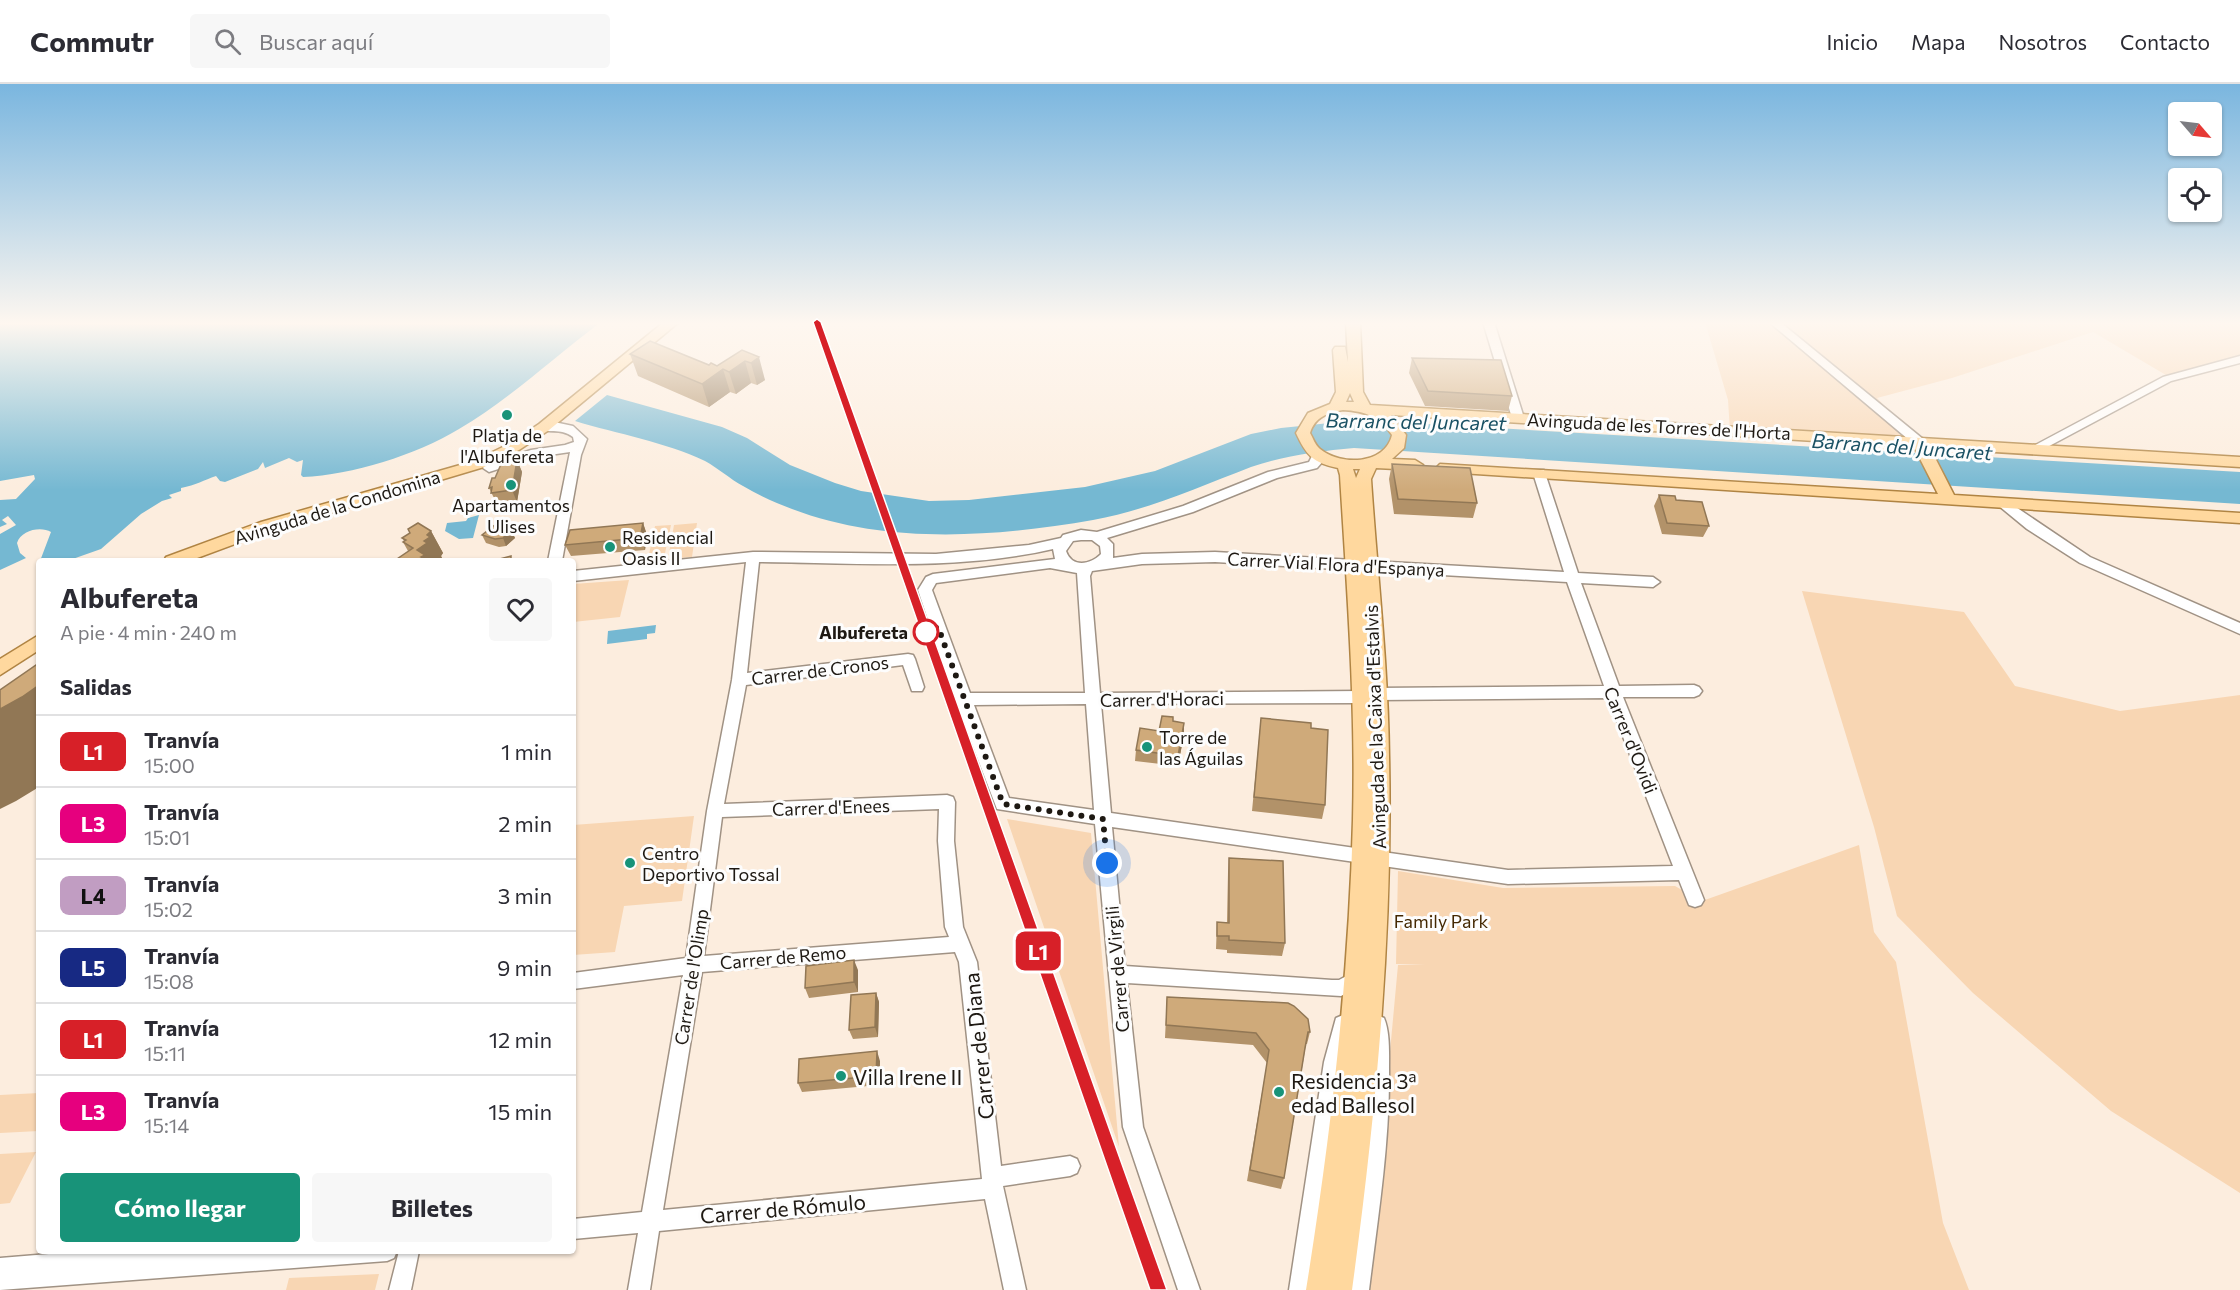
<!DOCTYPE html>
<html lang="es">
<meta charset="utf-8">
<style>
:root{--surface:#fff;--page:#f7f7f7;--text:#2b2b33;--muted:#7c7c81;--line:#e1e1e2;--accent:#189379}
body{margin:0;font-family:Commissioner,sans-serif;background:var(--page);color:var(--text);height:100vh;display:flex;flex-direction:column;font-size:22px;white-space:nowrap}
*{box-sizing:border-box;margin:0}
p{font-size:20px;color:var(--muted)}
.icon{flex:none;width:33px;height:33px;fill:none;stroke:currentColor;stroke-width:2;stroke-linecap:round;stroke-linejoin:round}
.map{position:relative;flex:1;overflow:hidden}
.sheet{position:absolute;left:36px;top:474px;width:540px;height:696px;display:flex;flex-direction:column;background:var(--surface);border-radius:6px;box-shadow:0 2px 4px #0004}
.sheet>*{flex:none}
.badge{padding:0 12px;border-radius:9px;font-size:21px;line-height:39px}
.needle{width:39px;rotate:118deg}
.controls{position:absolute;left:2168px;top:18px;display:grid;gap:12px}
.controls a{display:grid;place-items:center;width:54px;height:54px;border-radius:6px;background:var(--surface);box-shadow:0 2px 4px #0004;font-size:30px}
.you{position:absolute;width:30px;height:30px;margin:-15px;border:4px solid #fff;border-radius:50%;background:#1a73e8;box-shadow:0 0 0 9px #1a73e833}
.map>.badge{position:absolute;translate:-50% -50%;box-shadow:0 0 0 3px #fff}
h2{padding:0 24px;font-size:22px;line-height:54px}
.round{display:grid;place-items:center;flex:none;width:63px;height:63px;border-radius:6px;background:var(--page)}
.headline{display:flex;align-items:center;justify-content:space-between;height:102px;padding:0 24px}
h1{font-size:28px;font-weight:700;line-height:45px}
.action{display:flex;gap:12px;margin-top:auto;padding:12px 24px}
.action a{flex:1;height:69px;border-radius:6px;background:var(--accent);color:#fff;font-size:24px;font-weight:700;line-height:69px;text-align:center}
.action a+a{background:var(--page);color:var(--text)}
ul{padding:0;list-style:none}
li{display:flex;align-items:center;gap:18px;height:72px;padding:0 24px;border-top:2px solid var(--line)}
li div{flex:1}
li b{display:block;font-size:22px}
li em{font-style:normal}
li .badge{min-width:66px;font-weight:700;text-align:center}
header{display:flex;align-items:center;gap:36px;box-sizing:border-box;height:84px;padding:0 30px;background:var(--surface);border-bottom:2px solid var(--line)}
header strong{font-size:28px}
nav{display:flex;gap:33px;margin-inline-start:auto;font-size:21px}
.search{width:420px;height:54px;background:var(--page);display:flex;align-items:center;gap:15px;box-sizing:border-box;padding:0 21px;border-radius:6px;color:var(--muted);font-size:22px}
.map>svg:first-child{display:block}
.green{fill:#f8d6b3}
.water{fill:#75b8d2}
.lines{fill:none;stroke-linecap:round;stroke-linejoin:round}
.minor-casing{stroke:#a09284;stroke-width:3}
.major-casing{stroke:#b08443;stroke-width:3}
.minor{fill:#fff;fill-rule:evenodd}
.major{fill:#ffd89e;fill-rule:evenodd}
.tram-far1{stroke:#686057;stroke-width:1.5}
.tram{stroke:#686057;stroke-width:2}
.wall{fill:#b29269}
.shaded-wall{fill:#917755}
.building{fill:#cfaa7a;stroke:#917755;stroke-width:1.5}
.line{fill:#d72028;stroke:#fff;stroke-width:1.5}
.walk{stroke:#1e1913;stroke-width:6;stroke-dasharray:0 10.8}
.poi-dot{fill:#189379;stroke:#fdfdfd;stroke-width:2}
.stop-dot{fill:#fff;stroke:#d72028;stroke-width:3}
.labels{text-anchor:middle;dominant-baseline:central;stroke-width:6;stroke-linejoin:round;paint-order:stroke}
.street-label{font-size:18px;fill:#1e1913;stroke:#fdfdfd}
.poi-label{font-size:18px;fill:#1e1913;stroke:#fdfdfd;text-anchor:start}
.stop-label{font-size:18px;font-weight:bold;fill:#1e1913;stroke:#fdfdfd;text-anchor:end}
.park-label{font-size:18px;fill:#442802;stroke:#fdfdfd}
.water-label{font-size:20px;font-style:italic;fill:#1a5164;stroke:#fdfdfd}
.near-street-label{font-size:21px;fill:#1e1913;stroke:#fdfdfd}
.near-poi-label{font-size:21px;fill:#1e1913;stroke:#fdfdfd;text-anchor:start}
</style>
<header>
<strong>Commutr</strong>
<div class="search"><svg class="icon" aria-label="search" viewBox="0 0 24 24"><circle cx="10" cy="10" r="6"/><path d="M15 15l6 6"/></svg>Buscar aquí</div>
<nav><a>Inicio</a><a>Mapa</a><a>Nosotros</a><a>Contacto</a></nav>
</header>
<div class="map">
<svg width="2240" height="1206" viewBox="0 0 2240 1206">
<rect width="100%" height="100%" fill="#fcedde"/>
<path class="green" d="M1705,238H2240V275L2171,294L2093,248L1952,294L1877,314L1919,358L1730,347L1728,316Z
M697,439L692,473L668,475L674,441Z
M671,441L664,474L648,475L655,442Z
M629,496L620,533L573,538V500Z
M1802,507L1964,528L2015,602L2120,627L2240,611V1109L2111,1027L1973,909L1897,832L1874,743Z
M694,732L682,817L624,822L615,868L573,871V741Z
M1007,735L1091,749L1119,1063Z
M1859,761L1874,848L1896,878L1943,1139L1969,1206H1368L1398,881L1425,880H1396L1398,787L1503,804L1675,802L1682,806L1688,822Z
M39,1009V1047L0,1049V1011Z
M36,1068L10,1119L0,1120V1070Z
M379,1190L375,1206H286L289,1194Z"/>
<path class="water" d="M0,238H601C554,273 510,315 459,345C416,371 352,391 303,393L301,391L303,376L297,378L289,374L265,384L263,378L258,385L225,398L220,397L216,392C204,396 196,401 181,404V407L169,411L172,414L162,417L141,430L101,465L67,477H40L51,448C41,442 21,446 17,459L20,469L26,474L0,486V450L16,441L8,432L2,436L7,440L0,443V416L16,415L35,395L34,391L0,397Z
M607,311L722,343L747,354L790,381L835,399L861,407L929,417L969,416L1085,403L1155,387L1251,350L1281,344L1359,336L2240,388V420L1354,364C1320,367 1283,372 1251,383C1199,403 1148,426 1093,436C995,453 887,461 792,425C775,419 758,411 743,402C730,395 718,384 705,377C665,358 618,350 575,337Z
M479,431L473,454L459,455L445,447L447,439L466,437L468,434Z
M656,541L655,549L647,550V555L607,560L608,547Z"/>
<g class="lines">
<g class="minor-casing">
<path id="minor" d="M1483,238H1494L1524,334L1522,337L1518,338L1512,334Z
M1769,238H1780L1923,355L1925,358L1923,361H1915Z
M2240,272V279L2171,297L2038,368H2030L2028,365L2163,293Z
M554,338L573,342L587,355L581,371L562,477H548L570,368L536,373L489,388L483,384L485,381L531,366L565,361L574,358L573,353C560,343 547,351 538,343L540,340Z
M1318,367L1322,368L1324,376L1317,384L1277,394L1193,428L1107,454L1113,460V474L1142,470L1215,468L1564,488L1533,389L1534,386H1544L1578,489L1653,493L1660,498L1653,503L1581,499L1619,602L1694,601L1699,603L1702,607L1699,611L1694,613H1623L1704,816L1701,821L1695,823L1689,821L1679,796L1508,800L1112,743L1125,882L1332,896H1339L1354,888L1360,890L1363,896L1360,902L1341,912L1127,899L1143,1043L1200,1206H1178L1123,1043L1095,740L997,725L955,615L918,506L926,493L933,490L1055,475L1053,465C958,487 857,479 759,478L747,589L908,570L913,571L915,575L924,603L922,607H912L903,581L746,601L724,720L947,711L953,713L955,718L954,757L963,843L977,878L1001,1082L1070,1072L1077,1075L1080,1082L1077,1089L1070,1092L1003,1102L1026,1206H1004L985,1115L659,1147L650,1206H628L638,1149L573,1155V1135L642,1128L683,891L573,905V889L686,874L707,727L732,596L746,478L573,497V487L753,468L936,470L1029,461L1061,454L1063,451L1081,446L1097,448L1183,422L1268,388L1309,378L1314,368ZM1081,456H1092L1100,462L1101,470C1090,481 1072,484 1066,467L1073,457ZM1215,478L1567,498L1604,602L1377,604L1372,606L1369,610L1372,614L1377,616L1608,614L1673,782L1508,786L1111,729L1101,620L1361,619L1366,617L1369,613L1366,609L1361,607L1100,609L1090,492L1092,487L1142,480ZM1050,484L1077,489L1085,609H970L932,506L936,499ZM1086,620L1094,726L1009,714L974,621ZM939,725L938,757L945,843L949,853L704,872L722,733ZM955,868L959,878L982,1095L663,1126L702,888Z
M2004,415L2090,473L2240,539V550L2080,479L2027,445L1999,422L1997,419L1999,416Z
M1343,931L1350,934L1352,940L1342,978L1311,1206H1289L1324,978L1336,934Z
M1377,931L1384,934C1390,948 1389,969 1389,984C1390,1059 1378,1132 1369,1206H1347L1368,1040L1370,973L1368,940L1370,934Z
M85,1167H215L214,1170L251,1167H397L394,1174L387,1177L0,1206V1174Z
M399,1167H419L411,1206H389Z"/>
</g>
<g class="major-casing">
<path id="major" d="M664,238H679L549,346L519,366L484,383L273,446L189,477H164L166,473L261,438L474,377L509,360L539,340Z
M1346,238H1360L1363,308L1370,321L2240,373V383L1930,364L1954,411L2240,429V439L1445,388L1437,383L1440,380L1938,410L1914,363L1391,331L1406,351L1404,364L1392,375L1415,376L1423,381L1415,386L1376,384L1371,395C1377,487 1388,579 1389,672C1393,851 1376,1029 1352,1206H1306C1331,1050 1349,894 1353,736C1356,621 1347,506 1340,391L1338,384C1313,379 1306,371 1296,349L1308,329L1330,320L1336,308L1333,266L1335,263H1345L1348,278ZM1350,309L1354,318H1346ZM1343,326C1365,327 1380,333 1392,351C1385,381 1341,382 1320,365C1315,361 1313,354 1310,349C1315,333 1327,329 1343,326ZM1353,385H1360L1356,394Z
M39,551V566L0,591V575Z"/>
</g>
<use href="#minor" class="minor"/>
<use href="#major" class="major"/>
<path class="tram-far1" d="M817,238L1019,812"/>
<path class="tram" d="M1019,810L1158,1206"/>
</g>
<path class="wall" d="M742,266L765,296L757,301L751,299L736,310L730,308L709,323L638,292L630,270L717,282Z
M1412,274L1512,312L1508,327L1425,322L1409,289Z
M517,376L522,388L517,418L497,420L489,404L495,394Z
M1392,380L1477,419L1473,434L1394,430L1389,395Z
M1659,411L1676,416L1709,442L1703,453L1662,450L1654,422Z
M643,439L647,451L645,466L571,472L565,461Z
M511,446L515,454L506,462L499,463L486,459L482,451Z
M431,447L443,469L441,472L443,476L408,467L403,458L404,457L402,454Z
M1261,634L1311,644L1325,721L1322,735L1252,727Z
M1173,637L1184,639V650L1178,682L1135,677L1136,666Z
M1229,774L1285,859L1282,872L1227,869V866L1216,865L1217,838H1227L1228,788Z
M858,886V908L809,914L805,904Z
M876,909L879,918L878,953L853,955L849,946Z
M1167,913L1310,948L1307,960H1306L1284,1094L1281,1105L1247,1097L1267,979L1253,961L1165,954Z
M880,977L879,1001L802,1008L798,999Z"/>
<path class="shaded-wall" d="M759,273L765,296L757,301L751,279Z
M745,277L751,299L736,310L729,288Z
M723,285L730,308L709,323L702,300Z
M517,376L522,388L517,418L512,406Z
M643,439L647,451L645,466L640,454Z
M511,446L515,454L506,462L503,454Z
M431,447L443,469L441,472L443,476L441,477H422L417,466L424,457L427,451Z
M39,601V703L16,717L0,725V625Z
M1184,639V650L1178,682V672Z
M854,876L858,886V908L854,898Z
M876,909L879,918L878,953L875,943Z
M877,967L880,977L879,1001L876,992Z"/>
<path class="building" d="M650,257L709,281L711,279L717,282L742,266L759,273L751,279L745,277L729,288L723,285L702,300L630,270Z
M1412,274L1501,276L1512,312L1428,307Z
M517,376L512,406L491,409L492,403L489,404L492,394H495L502,378Z
M1392,380L1470,384L1477,419L1398,415Z
M1659,411L1675,412L1676,416L1702,418L1709,442L1667,439Z
M418,439L431,447L427,451L430,453L424,457L427,459L417,466L425,471L421,473L425,475L422,477H394L413,464L403,458L406,456L402,454L410,449L408,445Z
M643,439L640,454L565,461L570,446Z
M496,440L511,446L503,454L495,455L482,451Z
M511,472V477H492Z
M39,579V601L22,613L0,625V606Z
M1162,632L1173,633V637L1184,639L1178,672L1136,666L1140,644L1159,647Z
M1261,634L1311,639V644L1328,646L1325,721L1254,713Z
M1229,774L1283,777L1285,859L1229,856V852H1217V838L1229,839Z
M854,876V898L805,904L806,882Z
M876,909L875,943L849,946L851,911Z
M1167,913L1288,919L1294,922L1308,935L1310,948H1308L1305,964L1284,1094L1250,1086L1269,966L1256,949L1166,941Z
M877,967L876,992L798,999L799,975Z"/>
<linearGradient id="sky" x2="0" y2="1"><stop stop-color="#7ab6df"/><stop offset="0.59" stop-color="#fef7f0"/><stop offset="1" stop-color="#fef7f0" stop-opacity="0"/></linearGradient>
<rect width="2240" height="406" fill="url(#sky)"/>
<path class="line" d="M817,235L821,238L1167,1206H1150L813,238Z"/>
<g class="lines">
<path class="walk" d="M926,548L938,543L1003,720L1103,735L1107,779"/>
</g>
<g class="poi-dot">
<circle cx="507" cy="331" r="6"/>
<circle cx="511" cy="401" r="6"/>
<circle cx="610" cy="463" r="6"/>
<circle cx="1147" cy="663" r="6"/>
<circle cx="630" cy="779" r="6"/>
<circle cx="841" cy="992" r="6"/>
<circle cx="1279" cy="1008" r="6"/>
</g>
<circle class="stop-dot" cx="926" cy="548" r="12"/>
<g class="labels">
<g class="street-label">
<text transform="translate(1659 342) rotate(3)">Avinguda de les Torres de l'Horta</text>
<text transform="translate(337 423) rotate(-17)">Avinguda de la Condomina</text>
<text transform="translate(1336 480) rotate(3)">Carrer Vial Flora d'Espanya</text>
<text transform="translate(820 586) rotate(-7)">Carrer de Cronos</text>
<text transform="translate(1162 615) rotate(-1)">Carrer d'Horaci</text>
<text transform="translate(1375 643) rotate(-92)">Avinguda de la Caixa d'Estalvis</text>
<text transform="translate(1631 656) rotate(68)">Carrer d'Ovidi</text>
<text transform="translate(831 723) rotate(-2)">Carrer d'Enees</text>
<text transform="translate(783 873) rotate(-5)">Carrer de Remo</text>
<text transform="translate(1117 885) rotate(-95)">Carrer de Virgili</text>
<text transform="translate(691 893) rotate(-81)">Carrer de l'Olimp</text>
</g>
<g class="poi-label">
<text x="507" y="351" text-anchor="middle">Platja de<tspan x="507" dy="21">l'Albufereta</tspan></text>
<text x="511" y="421" text-anchor="middle">Apartamentos<tspan x="511" dy="21">Ulises</tspan></text>
<text x="622" y="453">Residencial<tspan x="622" dy="21">Oasis II</tspan></text>
<text x="1159" y="653">Torre de<tspan x="1159" dy="21">las Águilas</tspan></text>
<text x="642" y="769">Centro<tspan x="642" dy="21">Deportivo Tossal</tspan></text>
</g>
<g class="stop-label">
<text x="908" y="548">Albufereta</text>
</g>
<g class="park-label">
<text x="1441" y="837">Family Park</text>
</g>
<g class="water-label">
<text transform="translate(1416 337) rotate(1)">Barranc del Juncaret</text>
<text transform="translate(1902 362) rotate(4)">Barranc del Juncaret</text>
</g>
<g class="near-street-label">
<text transform="translate(978 962) rotate(-96)">Carrer de Diana</text>
<text transform="translate(783 1124) rotate(-5)">Carrer de Rómulo</text>
</g>
<g class="near-poi-label">
<text x="853" y="992">Villa Irene II</text>
<text x="1291" y="996">Residencia 3ª<tspan x="1291" dy="24">edad Ballesol</tspan></text>
</g>
</g>
</svg>
<div class="controls">
<a><svg class="needle" viewBox="-14 -14 28 28"><path d="M0-13l5 13h-10z" fill="#e53935"/><path d="M0 13l5-13h-10z" fill="#7c7c81"/></svg></a>
<a><svg class="icon" aria-label="locate" viewBox="0 0 24 24"><circle cx="12" cy="12" r="6"/><path d="M12 2v4M12 18v4M2 12h4M18 12h4"/></svg></a>
</div>
<div class="you" style="left:1107px;top:779px"></div>
<b class="badge" style="left:1038px;top:867px;background:#d72028;color:#fff">L1</b>
<section class="sheet">
<div class="headline"><div><h1>Albufereta</h1><p>A pie · 4 min · 240 m</p></div><a class="round"><svg class="icon" aria-label="heart" viewBox="0 0 24 24"><path d="M12 20l-8-8c-3-5 5-10 8-4 3-6 11-1 8 4z"/></svg></a></div>
<h2>Salidas</h2>
<ul>
<li><span class="badge" style="background:#d72028;color:#fff">L1</span><div><b>Tranvía</b><p>15:00</p></div><em>1 min</em></li>
<li><span class="badge" style="background:#e6007e;color:#fff">L3</span><div><b>Tranvía</b><p>15:01</p></div><em>2 min</em></li>
<li><span class="badge" style="background:#c19dc2;color:#111">L4</span><div><b>Tranvía</b><p>15:02</p></div><em>3 min</em></li>
<li><span class="badge" style="background:#172983;color:#fff">L5</span><div><b>Tranvía</b><p>15:08</p></div><em>9 min</em></li>
<li><span class="badge" style="background:#d72028;color:#fff">L1</span><div><b>Tranvía</b><p>15:11</p></div><em>12 min</em></li>
<li><span class="badge" style="background:#e6007e;color:#fff">L3</span><div><b>Tranvía</b><p>15:14</p></div><em>15 min</em></li>
</ul>
<div class="action"><a>Cómo llegar</a><a>Billetes</a></div>
</section>
</div>
